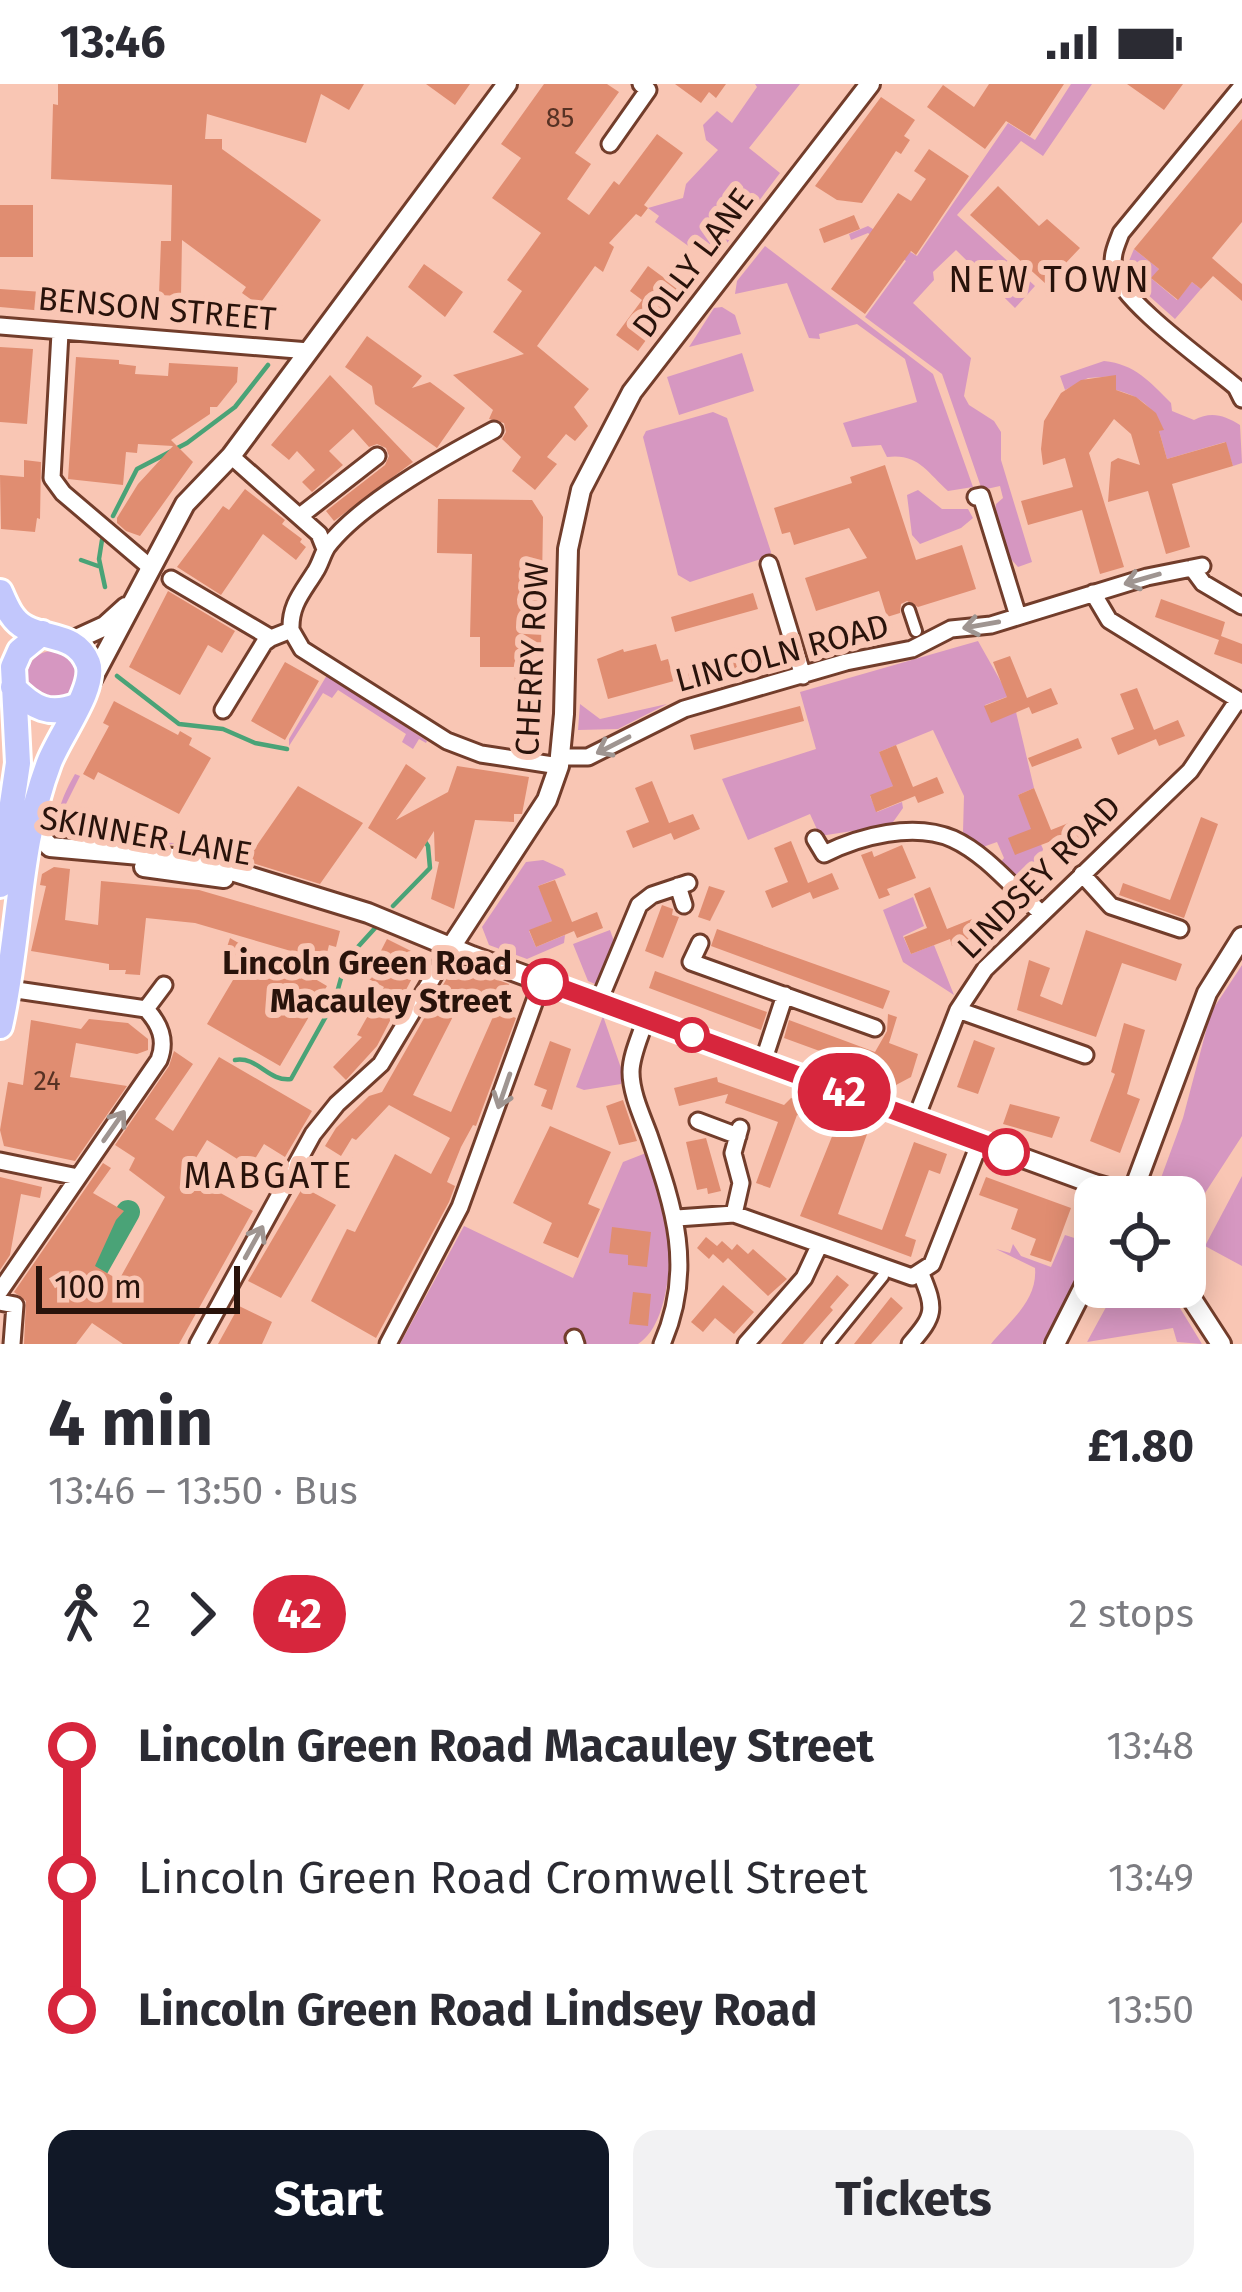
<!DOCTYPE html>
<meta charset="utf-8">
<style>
:root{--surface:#fff;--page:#f2f2f3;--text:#2b2b33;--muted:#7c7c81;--accent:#111827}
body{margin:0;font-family:"Fira Sans",sans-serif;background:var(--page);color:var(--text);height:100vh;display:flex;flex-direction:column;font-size:45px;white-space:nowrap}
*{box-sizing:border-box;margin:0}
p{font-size:39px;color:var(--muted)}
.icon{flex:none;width:66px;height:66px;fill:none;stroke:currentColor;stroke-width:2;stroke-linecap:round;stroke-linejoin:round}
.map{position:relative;height:1260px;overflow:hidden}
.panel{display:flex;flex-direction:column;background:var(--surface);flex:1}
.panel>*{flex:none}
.badge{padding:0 24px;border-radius:39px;font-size:42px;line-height:78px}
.fabs{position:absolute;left:1074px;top:1092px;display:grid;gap:24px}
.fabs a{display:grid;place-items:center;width:132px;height:132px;border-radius:24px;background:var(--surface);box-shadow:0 6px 30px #0003;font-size:60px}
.scale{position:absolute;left:36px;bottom:30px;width:204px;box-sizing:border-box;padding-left:12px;border:6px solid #29130b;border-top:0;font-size:33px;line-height:42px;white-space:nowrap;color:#29130b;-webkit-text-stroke:9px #f9c6b4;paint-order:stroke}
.map>.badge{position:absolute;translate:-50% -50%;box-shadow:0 0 0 6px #fff}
.legs{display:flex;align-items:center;gap:18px;height:132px;padding:0 48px;font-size:39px}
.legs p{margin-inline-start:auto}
.headline{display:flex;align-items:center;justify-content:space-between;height:204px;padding:0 48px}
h1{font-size:66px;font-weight:700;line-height:90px}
.action{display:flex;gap:24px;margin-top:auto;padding:24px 48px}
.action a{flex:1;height:138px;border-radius:24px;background:var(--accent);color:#fff;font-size:48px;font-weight:700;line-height:138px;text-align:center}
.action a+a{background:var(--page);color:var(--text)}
ul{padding:0 48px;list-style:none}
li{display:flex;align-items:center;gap:42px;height:132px;font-size:45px}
li i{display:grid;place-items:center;width:18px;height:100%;margin:0 15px;background:currentColor}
li i::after{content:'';width:30px;height:30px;margin:-15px;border:9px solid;border-radius:50%;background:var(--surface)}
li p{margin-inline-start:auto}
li:first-child i{background:linear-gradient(#0000 50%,currentColor 0)}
li:last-child i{background:linear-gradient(currentColor 50%,#0000 0)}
.status{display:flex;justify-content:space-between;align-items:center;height:84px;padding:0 60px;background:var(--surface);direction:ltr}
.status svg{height:33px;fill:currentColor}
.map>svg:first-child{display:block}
.green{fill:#d697c1}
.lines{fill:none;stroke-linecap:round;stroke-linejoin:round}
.stream{stroke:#4aa377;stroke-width:4.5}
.river{stroke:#4aa377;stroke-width:24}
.building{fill:#e08d71}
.pedestrian-casing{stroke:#723d2b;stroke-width:16}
.minor-casing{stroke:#723d2b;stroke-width:21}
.tertiary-casing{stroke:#723d2b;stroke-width:24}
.trunk-casing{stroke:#fff;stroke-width:30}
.pedestrian{stroke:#fff;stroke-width:10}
.minor{stroke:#fff;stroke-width:15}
.tertiary{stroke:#fff;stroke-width:18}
.trunk{stroke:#c2c7fc;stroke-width:24}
.oneway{stroke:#9f9591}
.line-1-casing{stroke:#fff;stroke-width:27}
.line-1{stroke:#d7263d;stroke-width:18}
.stop-1-dot{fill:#fff;stroke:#d7263d;stroke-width:6}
.labels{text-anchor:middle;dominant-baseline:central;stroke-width:12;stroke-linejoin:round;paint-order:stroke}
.number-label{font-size:27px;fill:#573224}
.street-label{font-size:33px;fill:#29130b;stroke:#f9c6b4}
.stop-label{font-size:33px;font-weight:bold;fill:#29130b;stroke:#f9c6b4;text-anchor:end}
.neighbourhood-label{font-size:36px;letter-spacing:3px;fill:#29130b;stroke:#f9c6b4}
</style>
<div class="status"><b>13:46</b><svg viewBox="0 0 49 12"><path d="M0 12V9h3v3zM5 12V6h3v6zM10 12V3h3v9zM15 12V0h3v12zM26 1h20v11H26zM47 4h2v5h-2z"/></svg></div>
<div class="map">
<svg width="1242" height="1260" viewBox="0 0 1242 1260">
<rect width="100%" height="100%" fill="#f9c6b4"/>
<path class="green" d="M755,0H800L749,64L780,89L712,179L655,138L659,132L648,124L683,114L686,100L718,66L706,56L703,41L717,27L732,39L757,3Z
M1071,0H1092L1043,72L1021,57L957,131L1035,202L1015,224L956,166L933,188L934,196L913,219L971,274L964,312L969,321L994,337L1001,348V376L1032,478L1018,483L1010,474L995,428L996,420L1003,414L1000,402L982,406L942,290L865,233L906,177L868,149L851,156L849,150L868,142L917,172L1008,39L1035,56Z
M765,162L933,290L973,403L948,407C927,388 918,369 887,373L881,361L852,363L843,339L917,318L905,275L857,240L819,250L820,255L809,254L787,199L735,210L737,197Z
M1134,165L1159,185L1152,195L1177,216L1192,198L1201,205L1175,235L1138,202L1129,177Z
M722,223L735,231L741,250L689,263L714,224Z
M742,269L754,307L679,331L667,293Z
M1104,277C1135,280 1150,298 1171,319L1172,327L1194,336C1211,327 1224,331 1240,341L1242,379L1233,382L1225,358L1167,375L1159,347L1163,345C1153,323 1140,312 1116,306V292L1088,294L1065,306L1060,292Z
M713,328L727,334L771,468L770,472L690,498L678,491L643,353L646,347Z
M918,406L942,425H968L973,434L961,444L920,460L912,451L907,411Z
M978,557L1009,612L985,621L991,638L1016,628L1034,704L1018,711L1043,765L1035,797H1018L1000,779L1004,774L997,758L980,764L963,748L964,712L933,646L879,668L895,701L870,712L877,728L902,718L903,724L891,741L820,752L810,730L748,756L722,695L816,665L800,608Z
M27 592a25 25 0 1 1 50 0a25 25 0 1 1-50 0Z
M327,591L427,657L426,659L419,655L413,665L402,658L406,650L338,606L332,614L323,609L289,662V655Z
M580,620L600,635L667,620L618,645L578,646Z
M75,690L80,692L64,724L72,729L68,739L101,757L175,759L158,764L75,758L64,753C50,735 65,708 75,690Z
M543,776L563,785L566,791L538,802L554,836L529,847L536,863L565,851L564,859L527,875L489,861L482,843L526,778Z
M913,813L924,842L903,852L911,870L934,861L954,911L903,878L883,826Z
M610,846L615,860L600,897L595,900L588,897L573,860Z
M1242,881V1052L1185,1140V1113H1154L1183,1034L1211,928Z
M603,932L621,984V1000L584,1006L576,1003Z
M646,1069C653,1093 666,1119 669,1144C672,1180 667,1242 638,1260H400L464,1142L573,1194L623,1078Z
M1242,1092V1182L1205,1162Z
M1065,1151L1093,1160L1042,1260H991C1007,1239 1038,1218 1035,1184L996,1165L1010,1169L1013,1160L1021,1172L1051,1183Z
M1117,1203H1167L1202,1260L1177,1258L1173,1244L1087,1258Z"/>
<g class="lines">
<path class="stream" d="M113,432L137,385L187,359L235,323L268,281
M102,456L99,475L105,503
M81,476L98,482
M117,592L179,640L223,645L255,659L287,665
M393,822L430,784L428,762L424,756
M235,976C258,972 268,998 291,995L335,916L346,876L376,843"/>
<path class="river" d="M79,1207L92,1192L128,1128"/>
</g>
<path class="building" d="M58,0H364L349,26L321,10L306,59L207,30L205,55H222V65L321,136L259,221L242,209L246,203L182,156L181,212L159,211L161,157H171L172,101L51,95L53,20L58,21Z
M426,0H470L455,21Z
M544,0H607L619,8L575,69L591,80L567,115L589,131L614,97L619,101L657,50L683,69L644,121L648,124L641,133L636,130L609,159L614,163L603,188L595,182L537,262L589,305L574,323L588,342L575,357L566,350L547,373L557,380L535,406L512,387L521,373L502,355L506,348L504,339L489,335L493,326L453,291L524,270L493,248L522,207L507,196L541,149L492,114L521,74L501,60Z
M675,0H726L716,14L709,8L701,19Z
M989,0H1064L1030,52L1006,37L985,65L927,23L943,1L974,23Z
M1127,0H1183L1164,26Z
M881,13L915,36L904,52L910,56L901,70L896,67L862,119L837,116L815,102Z
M1242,35V138L1212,174L1242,200V217L1213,192L1201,205L1192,198L1178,216L1151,194L1159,185L1134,165Z
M929,65L969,92L916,171L911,167L865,230L831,205L898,109L911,117L926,95L914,87Z
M998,102L1039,142L1047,135L1080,164L1046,200L970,131Z
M0,121H33V173H0Z
M854,131L860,145L824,159L819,145Z
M424,180L463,208L445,233L408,203Z
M648,182L682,207L638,267L616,251L642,216L630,207Z
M0,205L57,209L56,228L0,223Z
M367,252L422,292L412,304L430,298L465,324L437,364L375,320L372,302L345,283Z
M0,263L33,265L27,340L0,338Z
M76,273L119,276V280L136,282L135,290L168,292L169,279L238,283L237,298L217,323H210V330L171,356L193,378L140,452L126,447L117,439V434L138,400L173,362L138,360L137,369L126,368L123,401L68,395Z
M330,291L413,378L334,437L326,427L385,381L389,372L386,364L377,360L369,363L353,345L329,367L343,381L312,408L302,398L315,386L297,367L289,376L271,361Z
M1116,291V306L1136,313L1156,329L1164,346L1159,347L1167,375L1226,358L1233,382L1172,400L1190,463L1166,470L1148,407L1108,418L1111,378L1118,374L1140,381L1131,350L1114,335L1089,369L1124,483L1100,490L1082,426L1028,441L1021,417L1073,403L1065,374L1043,381L1041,365L1044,337L1061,309L1081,296Z
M24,376L41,378L40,435L37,434L35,448L1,445L0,391L24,393Z
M885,381L916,476L962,461L976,505L918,523L907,517L901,520L900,529L887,533L879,507L816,527L805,494L867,474L849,444L794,461L790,448L782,450L774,424L852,399L850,393Z
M245,405L285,436L282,440L302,455L300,458L306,463L296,476L263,450L221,511L177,483L223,422L229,426Z
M438,415L532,416L543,433L540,636L514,635L515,583H480V553H470L472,470L437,469Z
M168,507L235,547L222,569L208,561L180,611L129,583Z
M753,509L758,525L675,548L671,533Z
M1161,515L1225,538L1221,552L1242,560V580L1214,570L1219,556L1155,533Z
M656,560L661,577L668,575L674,597L608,615L597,575L623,565L624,568Z
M770,566L775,581L692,604L688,589Z
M1010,572L1027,614L1051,604L1058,620L1032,630L1029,623L991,639L984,622L1007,613L993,578Z
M285,578L319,597L285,656L251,637Z
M1137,604L1154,646L1178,636L1185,652L1159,662L1156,655L1118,671L1111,654L1134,645L1120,610Z
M114,617L178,651L180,647L192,654L189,661L211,674L179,730L98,688L94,696L83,690L109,642L103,639Z
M800,622L804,637L694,666L690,651Z
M1078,654L1082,664L1032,683L1028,674Z
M896,661L913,703L937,693L944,709L918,719L915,712L876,728L870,711L893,702L879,668Z
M406,680L426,694L396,736L448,708L457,682L529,693L522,730H514V738L475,736L454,825L431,815L439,778L435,777L434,747L416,775L368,744Z
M652,697L669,739L693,730L700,745L674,756L671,749L633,764L626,747L649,738L635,704Z
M298,702L363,739L320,800L246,777Z
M1034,704L1051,746L1076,736L1082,752L1057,763L1054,756L1015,771L1008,754L1031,745L1018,711Z
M1201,733L1218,740L1184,834L1119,811L1123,799L1170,816Z
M791,757L808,799L832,789L839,805L813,815L810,808L772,824L765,807L788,798L774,764Z
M902,761L916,794L887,805L890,811L879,815L861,771L872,767L874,773Z
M54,783L70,785L65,836L98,841L101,797L199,806L340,847L336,863L329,861L325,877L195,839L146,834L140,891L125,890L126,886H109V880L31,867L46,802L40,801L42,790Z
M555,796L572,838L597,828L603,844L577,854L574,847L536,863L529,846L552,837L538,802Z
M709,802L725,807L710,837L698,833Z
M930,803L947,845L972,835L978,851L952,862L950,855L911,870L904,853L927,844L914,810Z
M662,821L673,825L672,831L679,833L663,874L645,867Z
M717,845L890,907L883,925L711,862Z
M1086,846L1182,880L1176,897L1122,879L1096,953L1017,926L1029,876L1050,884L1040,912L1062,921Z
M230,854L270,877L260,879L282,892L286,886L301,895L305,889L327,902L280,982L207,940L246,874L225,869Z
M387,855L423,873L377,962L346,996L333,983L362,953L357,951L384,903L367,894Z
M455,880L509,900L500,922L467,905L413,1011L451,1028L496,926L516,934L476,1042L473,1041L461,1063L447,1098L455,1102L449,1118L376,1254L311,1217L347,1145L355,1148L395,1070L431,1090L450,1054L389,1021L356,1056L352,1054L341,1072L325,1062L336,1044L369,1012L382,1008Z
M655,887L767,928L761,946L649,904Z
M888,930L897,933L889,959L918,970L911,993L896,1001L867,990L869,985L784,954L789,936L875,968L887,947Z
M89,935L128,939L148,955V966L137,970L76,959L70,993L127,1002L75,1077L4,1062L0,1046L8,998L23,1001L31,936L81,945Z
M1124,939L1145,946L1127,1010L1140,1015L1120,1069L1090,1057L1115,990L1111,988Z
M974,956L995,964L978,1010L957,1003Z
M550,957L571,965L552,1026L541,1022L547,1006L534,1001Z
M174,967L193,980L155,1035L173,1047L219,973L312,1027L285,1073L264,1060L250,1083L207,1056L186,1090L253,1127L179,1260H123L92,1239L76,1260H24L26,1217L14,1208L103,1079L111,1084L93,1109L124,1127L116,1136L95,1182L119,1196L165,1113L129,1086L135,1074L115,1061L169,982Z
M717,993L718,998L784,1021L791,1014L870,1042L838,1130L882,1146L914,1058L947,1070L940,1090L929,1086L905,1152L916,1156L911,1173L800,1132L833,1050L831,1044L797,1031L770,1104L756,1099L778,1038L725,1019L728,1010L679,1022L674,1004Z
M623,1016L637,1057L619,1061L606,1022Z
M1010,1020L1060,1033L1052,1054L1003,1040Z
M550,1042L611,1068L588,1120L600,1125L578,1174L543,1159L552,1139L513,1119Z
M706,1054L721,1107L708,1110L707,1104L697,1106L686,1058Z
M0,1093L42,1103L40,1114L21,1110L10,1171L0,1186Z
M986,1093L1071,1124L1051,1178L1030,1171L1036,1155L1011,1145L1018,1125L979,1111Z
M303,1103L336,1121L281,1214L248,1197Z
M612,1143L651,1148L647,1183L628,1181V1171L609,1169Z
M706,1153L717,1162L722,1157L732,1166L737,1160L748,1170L753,1165L787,1195L768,1212L728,1174L723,1179L713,1170L709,1175L697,1164Z
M837,1191L849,1201L830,1223L833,1226L803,1260H781Z
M723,1201L754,1228L734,1250L715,1234L703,1248L691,1238Z
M633,1208L651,1210L648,1242L629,1240Z
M891,1213L903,1224L871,1260H854Z
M239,1222L272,1238L262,1260H218Z"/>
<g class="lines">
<g class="pedestrian-casing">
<path id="pedestrian" d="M909,526L916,547
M828,1260L883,1192"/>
</g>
<g class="minor-casing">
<path id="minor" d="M1242,2L1121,149C1116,162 1111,172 1114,186C1120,217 1208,279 1236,303L1242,315
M610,60L648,6L641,0
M0,242L309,267
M60,249L52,394L63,409L150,483
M231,372L319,450L325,465
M976,413L981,412L1018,532
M300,432L377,372
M769,480L803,592
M1192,484L1203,499L1242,522
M171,495L271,554L291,546L302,565L447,657L481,670L559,682
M1093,509L1109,536L1242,618
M291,546C290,521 302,509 315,488C320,481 322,471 327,463C360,419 445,372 494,346
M223,626L264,559L271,554
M560,673H588L684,625L846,578L912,565L951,545L991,541L1147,493L1202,482
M815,755L824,770C860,752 914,738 953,755C986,770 1013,804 1040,828
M1082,790L1111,822L1180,845
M678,802L684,821
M700,859L691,878L875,944
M599,917L639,821L652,811L688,799
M146,925L164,901
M958,926L1085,971
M646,934C641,951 631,971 631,988C631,1009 642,1032 649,1051C674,1124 695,1185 662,1260
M763,978L785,911
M916,1034L958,926L985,885L1190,687L1238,616
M698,1037L738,1052
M0,1077L78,1093
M734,1130L741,1099L733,1069L740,1044
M677,1134L734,1130L912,1193L932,1180L980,1058
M0,1207L159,976C167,956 160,940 146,925L3,904
M0,1218L15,1221L12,1260
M574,1254L576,1260
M198,1260L313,1050L337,1020L381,980L451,863
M388,1260L460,1123L542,897
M746,1260L804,1194L819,1162
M910,1260C935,1231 936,1226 921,1190"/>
</g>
<g class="tertiary-casing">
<path id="tertiary" d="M70,558L105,542L126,523
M90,599L185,420L231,372L507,0
M41,733L38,750L50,763L196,776L368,829L472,872L1094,1100L1133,1111
M144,783L224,794
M451,863L547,716L559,682L564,630L568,465L581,406L632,308L870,0
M1131,1113L1207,909L1242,853
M1184,1203L1221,1260
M1055,1260L1095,1181"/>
</g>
<g class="trunk-casing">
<path id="trunk" d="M0,508C6,522 12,537 26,544C49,556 76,550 88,579C97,603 59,652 49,679C17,763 20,855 0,942
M13,603C33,624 50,633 78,621
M0,801L18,679L13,583L20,567L42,549"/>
</g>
<use href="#pedestrian" class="pedestrian"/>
<use href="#minor" class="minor"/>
<use href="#tertiary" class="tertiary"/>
<use href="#trunk" class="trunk"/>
</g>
<defs><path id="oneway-shaft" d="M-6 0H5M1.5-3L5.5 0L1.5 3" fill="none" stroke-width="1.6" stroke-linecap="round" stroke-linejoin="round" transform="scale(3)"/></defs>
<g class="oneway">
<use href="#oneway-shaft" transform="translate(1142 495) rotate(164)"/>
<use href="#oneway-shaft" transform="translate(981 541) rotate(170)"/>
<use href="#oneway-shaft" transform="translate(613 661) rotate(153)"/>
<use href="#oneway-shaft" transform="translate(504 1007) rotate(109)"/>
<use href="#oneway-shaft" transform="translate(114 1042) rotate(-55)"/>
<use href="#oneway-shaft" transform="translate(254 1158) rotate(-61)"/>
</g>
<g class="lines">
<g class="line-1-casing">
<path id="line-1" d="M545,898L1006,1068"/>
</g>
<use href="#line-1" class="line-1"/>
</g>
<g class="stop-1-dot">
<circle cx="545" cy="898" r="21"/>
<circle cx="692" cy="951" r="15"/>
<circle cx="1006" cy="1068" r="21"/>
</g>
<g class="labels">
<g class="number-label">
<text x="560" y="34">85</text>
<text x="47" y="997">24</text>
</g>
<g class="street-label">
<text transform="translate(693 179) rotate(-53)">DOLLY LANE</text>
<text transform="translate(157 225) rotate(5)">BENSON STREET</text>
<text transform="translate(782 569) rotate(-15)">LINCOLN ROAD</text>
<text transform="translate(532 575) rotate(-87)">CHERRY ROW</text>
<text transform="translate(146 752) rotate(10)">SKINNER LANE</text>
<text transform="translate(1039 793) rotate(-45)">LINDSEY ROAD</text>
</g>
<g class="stop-label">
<text x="512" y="879">Lincoln Green Road<tspan x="512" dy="38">Macauley Street</tspan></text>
</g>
<g class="neighbourhood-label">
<text x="1050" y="196">NEW TOWN</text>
<text x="269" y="1092">MABGATE</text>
</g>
</g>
</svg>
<div class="fabs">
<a><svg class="icon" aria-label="locate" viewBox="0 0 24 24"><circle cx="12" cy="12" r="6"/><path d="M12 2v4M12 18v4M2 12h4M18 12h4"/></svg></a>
</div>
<div class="scale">100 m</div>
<b class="badge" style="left:844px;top:1008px;background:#d7263d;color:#fff">42</b>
</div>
<section class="panel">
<div class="headline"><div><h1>4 min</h1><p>13:46 – 13:50 · Bus</p></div><b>£1.80</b></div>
<div class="legs"><svg class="icon" aria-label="walk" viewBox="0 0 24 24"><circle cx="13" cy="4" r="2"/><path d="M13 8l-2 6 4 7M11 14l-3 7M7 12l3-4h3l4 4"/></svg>2<svg class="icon" aria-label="forward" viewBox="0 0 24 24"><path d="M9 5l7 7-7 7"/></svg><b class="badge" style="background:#d7263d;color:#fff">42</b><p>2 stops</p></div>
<ul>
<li><i style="color:#d7263d"></i><b>Lincoln Green Road Macauley Street</b><p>13:48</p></li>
<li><i style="color:#d7263d"></i><span>Lincoln Green Road Cromwell Street</span><p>13:49</p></li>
<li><i style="color:#d7263d"></i><b>Lincoln Green Road Lindsey Road</b><p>13:50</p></li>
</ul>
<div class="action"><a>Start</a><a>Tickets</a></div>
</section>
